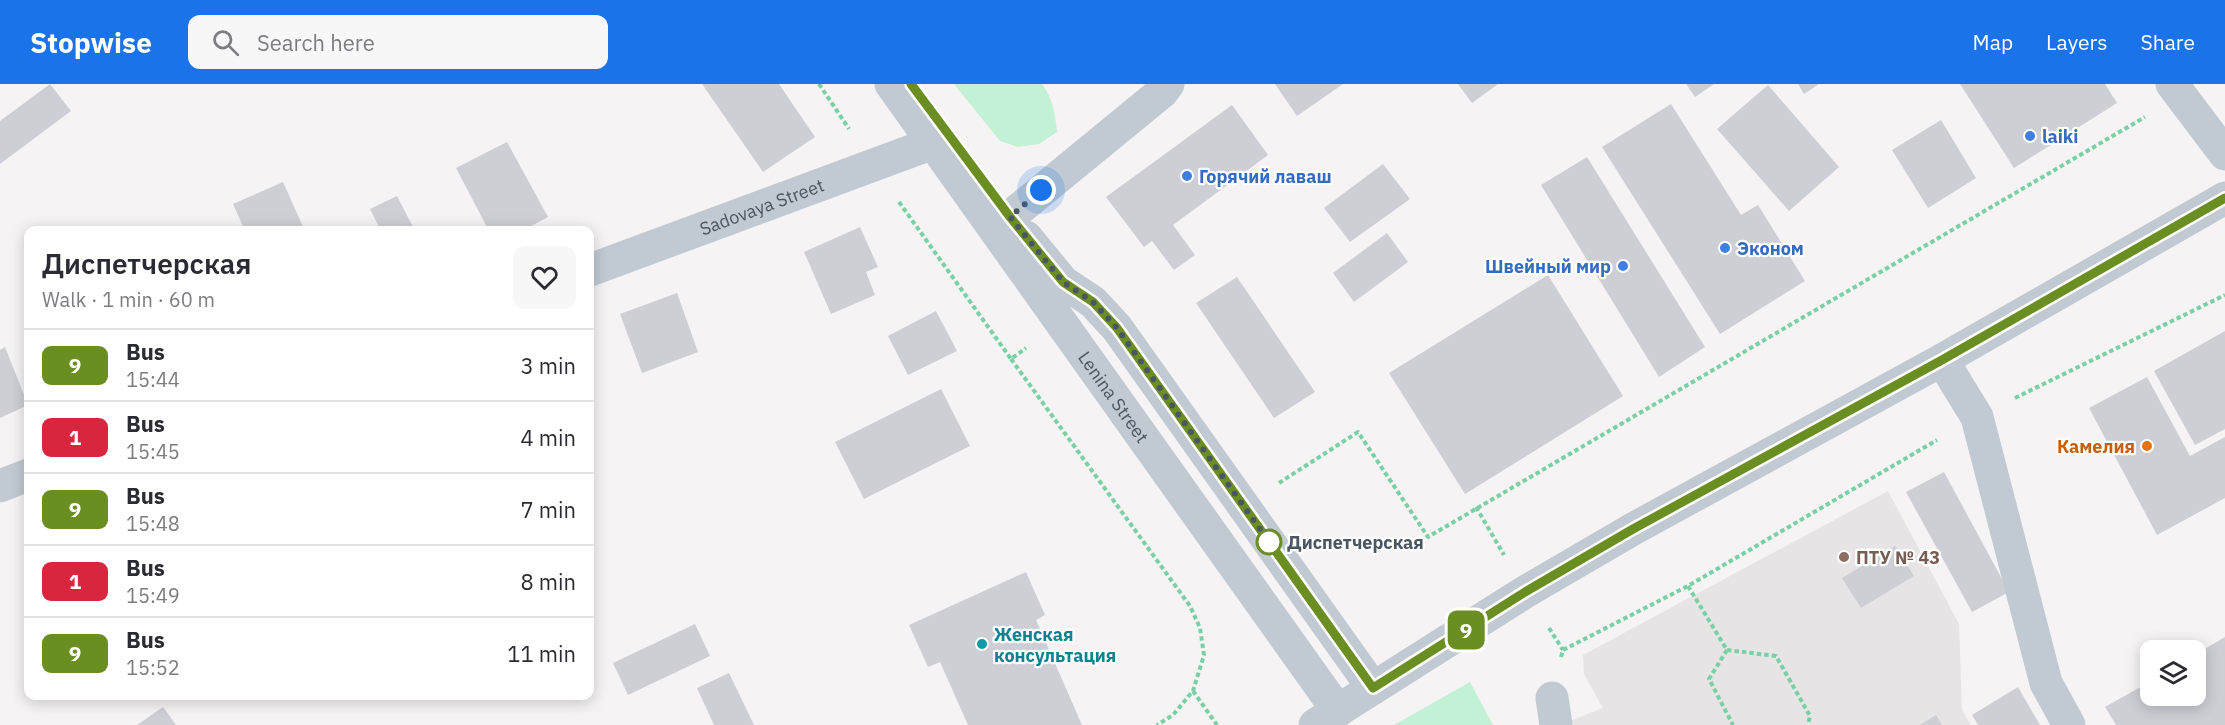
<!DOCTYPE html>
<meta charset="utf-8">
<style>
:root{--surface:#fff;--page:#f7f7f7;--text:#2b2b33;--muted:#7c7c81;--line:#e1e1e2;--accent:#1a73e8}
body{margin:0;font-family:"IBM Plex Sans",sans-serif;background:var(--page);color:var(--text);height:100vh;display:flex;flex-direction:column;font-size:22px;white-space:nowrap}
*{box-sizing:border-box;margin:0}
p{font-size:20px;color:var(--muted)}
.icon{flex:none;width:33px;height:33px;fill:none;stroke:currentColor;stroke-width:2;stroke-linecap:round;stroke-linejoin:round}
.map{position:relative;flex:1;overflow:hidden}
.side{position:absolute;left:24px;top:142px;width:570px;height:474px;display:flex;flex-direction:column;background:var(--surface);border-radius:12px;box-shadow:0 3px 15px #0003}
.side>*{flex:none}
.badge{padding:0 12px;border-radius:9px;font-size:21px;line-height:39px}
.buttons{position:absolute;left:2140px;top:556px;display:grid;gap:12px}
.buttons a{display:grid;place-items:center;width:66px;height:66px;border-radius:12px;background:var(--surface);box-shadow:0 3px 15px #0003;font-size:30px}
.you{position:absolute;width:30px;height:30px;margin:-15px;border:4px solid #fff;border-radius:50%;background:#1a73e8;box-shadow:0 0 0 9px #1a73e833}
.map>.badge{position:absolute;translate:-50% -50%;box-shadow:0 0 0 3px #fff}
.round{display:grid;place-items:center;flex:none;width:63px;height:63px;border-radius:12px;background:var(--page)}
.headline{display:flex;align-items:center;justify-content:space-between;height:102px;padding:0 18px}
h1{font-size:28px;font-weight:600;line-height:45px}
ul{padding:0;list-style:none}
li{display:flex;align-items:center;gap:18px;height:72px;padding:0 18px;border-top:2px solid var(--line)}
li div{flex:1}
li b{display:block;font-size:22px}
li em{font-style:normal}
li .badge{min-width:66px;font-weight:700;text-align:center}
header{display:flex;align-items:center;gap:36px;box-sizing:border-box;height:84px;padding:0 30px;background:var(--accent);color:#fff}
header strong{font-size:28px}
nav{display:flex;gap:33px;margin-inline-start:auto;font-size:21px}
.search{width:420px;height:54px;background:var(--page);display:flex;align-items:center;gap:15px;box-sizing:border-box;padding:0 21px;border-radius:12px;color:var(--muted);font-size:22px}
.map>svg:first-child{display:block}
.education{fill:#e6e4e5}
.green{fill:#c3f1d5}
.building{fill:#cdcfd5}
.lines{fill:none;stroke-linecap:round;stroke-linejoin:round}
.path{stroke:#7ad0a6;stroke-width:4;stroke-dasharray:4.5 3;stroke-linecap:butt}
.minor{stroke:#c1cad2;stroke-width:33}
.line-casing{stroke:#fff;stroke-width:14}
.line{stroke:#6b8e23;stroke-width:9}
.walk{stroke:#4a5661;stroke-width:6;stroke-dasharray:0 10.8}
.shop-dot{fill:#3f7fe0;stroke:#fff;stroke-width:2}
.food-dot{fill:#e8710a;stroke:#fff;stroke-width:2}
.stop-dot{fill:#fff;stroke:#6b8e23;stroke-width:3}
.education-dot{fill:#8d6e63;stroke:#fff;stroke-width:2}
.culture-dot{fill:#0f9aa8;stroke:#fff;stroke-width:2}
.labels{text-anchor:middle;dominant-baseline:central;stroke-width:4.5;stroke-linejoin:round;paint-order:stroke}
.shop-label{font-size:18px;font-weight:bold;fill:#366cbe;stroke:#fff;text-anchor:start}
.street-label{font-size:18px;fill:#4a5661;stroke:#fff}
.food-label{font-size:18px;font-weight:bold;fill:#c56008;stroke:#fff;text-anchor:end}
.stop-label{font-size:18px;font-weight:bold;fill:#4a5661;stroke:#fff;text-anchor:start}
.education-label{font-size:18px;font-weight:bold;fill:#785e54;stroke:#fff;text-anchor:start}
.culture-label{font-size:18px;font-weight:bold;fill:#0d838f;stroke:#fff;text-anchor:start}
</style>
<header>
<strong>Stopwise</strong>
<div class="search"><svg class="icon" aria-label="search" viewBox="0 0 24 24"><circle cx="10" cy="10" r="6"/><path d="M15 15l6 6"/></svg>Search here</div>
<nav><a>Map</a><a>Layers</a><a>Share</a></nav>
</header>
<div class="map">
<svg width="2225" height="641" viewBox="0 0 2225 641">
<rect width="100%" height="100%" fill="#f5f3f3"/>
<path class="education" d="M1888,407L1959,540L1962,626L1971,641H1560L1603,624L1584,590L1583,571Z"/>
<path class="green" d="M954,0H1042C1053,15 1055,29 1057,48L1039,60L1018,63L1000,57Z
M1470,598L1493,641H1394Z"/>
<path class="building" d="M50,0L71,27L0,80V37Z
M702,0H779L815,53L763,88Z
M1275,0H1343L1297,32Z
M1458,0H1498L1472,19Z
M1686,0H1714L1695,13Z
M1798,0H1819L1804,10Z
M1960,0H2105L2117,19L2014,84Z
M1768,1L1839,83L1789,127L1717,45Z
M1671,20L1741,131L1758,121L1805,197L1720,250L1602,63Z
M1232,21L1268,71L1173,141L1195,171L1174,186L1152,157L1144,163L1106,113Z
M1941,36L1976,94L1928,124L1892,66Z
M507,58L548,133L522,147H489L456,84Z
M1587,73L1705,263L1659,293L1541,101Z
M1383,80L1410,115L1350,158L1324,124Z
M283,98L305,147H245L233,120Z
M397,112L415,147H381L370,125Z
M860,143L878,183L866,188L875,211L831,230L804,168Z
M1387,149L1408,178L1354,218L1333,189Z
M1548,191L1623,312L1465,410L1389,289Z
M1237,193L1315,308L1274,334L1196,219Z
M677,209L698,268L642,289L620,230Z
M936,227L957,267L908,291L888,252Z
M2225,247V345L2195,361L2154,287Z
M5,263L28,321L0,334V266Z
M2147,293L2190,372L2225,353V414L2157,451L2089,324Z
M941,305L970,362L864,415L835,358Z
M1944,388L2009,508L1972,528L1906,408Z
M1895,462L1914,492L1861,524L1842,494Z
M1026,488L1045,531L1036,536L1082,641H968L940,578L928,583L909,541Z
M695,540L710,572L628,611L613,579Z
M2225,553V641H2116L2105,623L2151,597V612H2196V570Z
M729,589L754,641H714L697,604Z
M2018,603L2040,641H1978L1972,631Z
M163,623L176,641H137Z
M1936,631L1942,641H1920Z"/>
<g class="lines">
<path class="path" d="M819,0L849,45
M899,118L1011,275L1026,264
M1011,275L1190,522L1200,544L1204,571L1193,607L1173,631L1157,641
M2015,314L2225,211
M1279,399L1358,348L1428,453L2145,33
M1476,423L1504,471
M1688,502L1727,566L1709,595L1733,641
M1549,544L1563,566
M1727,566L1776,572L1810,632L1808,641
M1561,573L1563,566L1688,502L1937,356
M1193,607L1217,641"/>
<g class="minor">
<path id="s1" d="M891,0L1338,627"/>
<path d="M2172,0L2225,70"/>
<path d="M995,145L1162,8L1168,0"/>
<path d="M1026,153L1063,198L1093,218L1117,244L1373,604"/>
<path id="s2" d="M590,186L933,59"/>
<path d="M1942,276L1977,333L2046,599L2069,641"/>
<path d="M0,402L28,391"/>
<path d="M1552,614L1556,641"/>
<path d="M1315,641L1525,508L1633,445L1942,276L2225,114"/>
</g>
</g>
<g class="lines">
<g class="line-casing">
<path id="line" d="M911,0L1010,133L1063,198L1093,218L1117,244L1373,604L1525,508L1633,445L1942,276L2225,114"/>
</g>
<use href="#line" class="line"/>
<path class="walk" d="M1041,106L1010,133L1063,198L1093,218L1117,244L1272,462L1269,458"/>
</g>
<g class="shop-dot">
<circle cx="2030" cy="52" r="6"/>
<circle cx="1187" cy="92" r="6"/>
<circle cx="1725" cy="164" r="6"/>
<circle cx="1623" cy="182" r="6"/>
</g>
<circle class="food-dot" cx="2147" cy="362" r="6"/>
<circle class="stop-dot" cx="1269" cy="458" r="12"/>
<circle class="education-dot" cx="1844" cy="473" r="6"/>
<circle class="culture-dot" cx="982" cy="560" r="6"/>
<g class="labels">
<g class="shop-label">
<text x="2042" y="52">laiki</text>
<text x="1199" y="92">Горячий лаваш</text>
<text x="1737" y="164">Эконом</text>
<text x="1611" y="182" text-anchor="end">Швейный мир</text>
</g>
<g class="street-label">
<text stroke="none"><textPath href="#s2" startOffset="183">Sadovaya Street</textPath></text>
<text stroke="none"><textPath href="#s1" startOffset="384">Lenina Street</textPath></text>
</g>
<g class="food-label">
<text x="2135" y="362">Камелия</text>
</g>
<g class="stop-label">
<text x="1287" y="458">Диспетчерская</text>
</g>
<g class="education-label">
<text x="1856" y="473">ПТУ № 43</text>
</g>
<g class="culture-label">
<text x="994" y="550">Женская<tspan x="994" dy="21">консультация</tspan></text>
</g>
</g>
</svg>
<div class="buttons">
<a><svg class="icon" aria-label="layers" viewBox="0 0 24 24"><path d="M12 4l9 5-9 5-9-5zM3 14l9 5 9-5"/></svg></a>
</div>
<div class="you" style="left:1041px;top:106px"></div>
<b class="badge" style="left:1466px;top:546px;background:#6b8e23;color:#fff">9</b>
<section class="side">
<div class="headline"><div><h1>Диспетчерская</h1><p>Walk · 1 min · 60 m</p></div><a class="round"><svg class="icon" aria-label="heart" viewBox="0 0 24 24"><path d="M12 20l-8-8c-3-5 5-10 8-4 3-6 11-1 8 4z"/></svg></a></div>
<ul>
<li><span class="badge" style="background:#6b8e23;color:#fff">9</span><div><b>Bus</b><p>15:44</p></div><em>3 min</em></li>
<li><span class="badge" style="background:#d7263d;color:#fff">1</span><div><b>Bus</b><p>15:45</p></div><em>4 min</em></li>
<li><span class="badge" style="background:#6b8e23;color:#fff">9</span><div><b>Bus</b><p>15:48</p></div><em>7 min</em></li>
<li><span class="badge" style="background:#d7263d;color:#fff">1</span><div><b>Bus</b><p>15:49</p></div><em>8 min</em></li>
<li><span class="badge" style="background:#6b8e23;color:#fff">9</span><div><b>Bus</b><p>15:52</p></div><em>11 min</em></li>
</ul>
</section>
</div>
